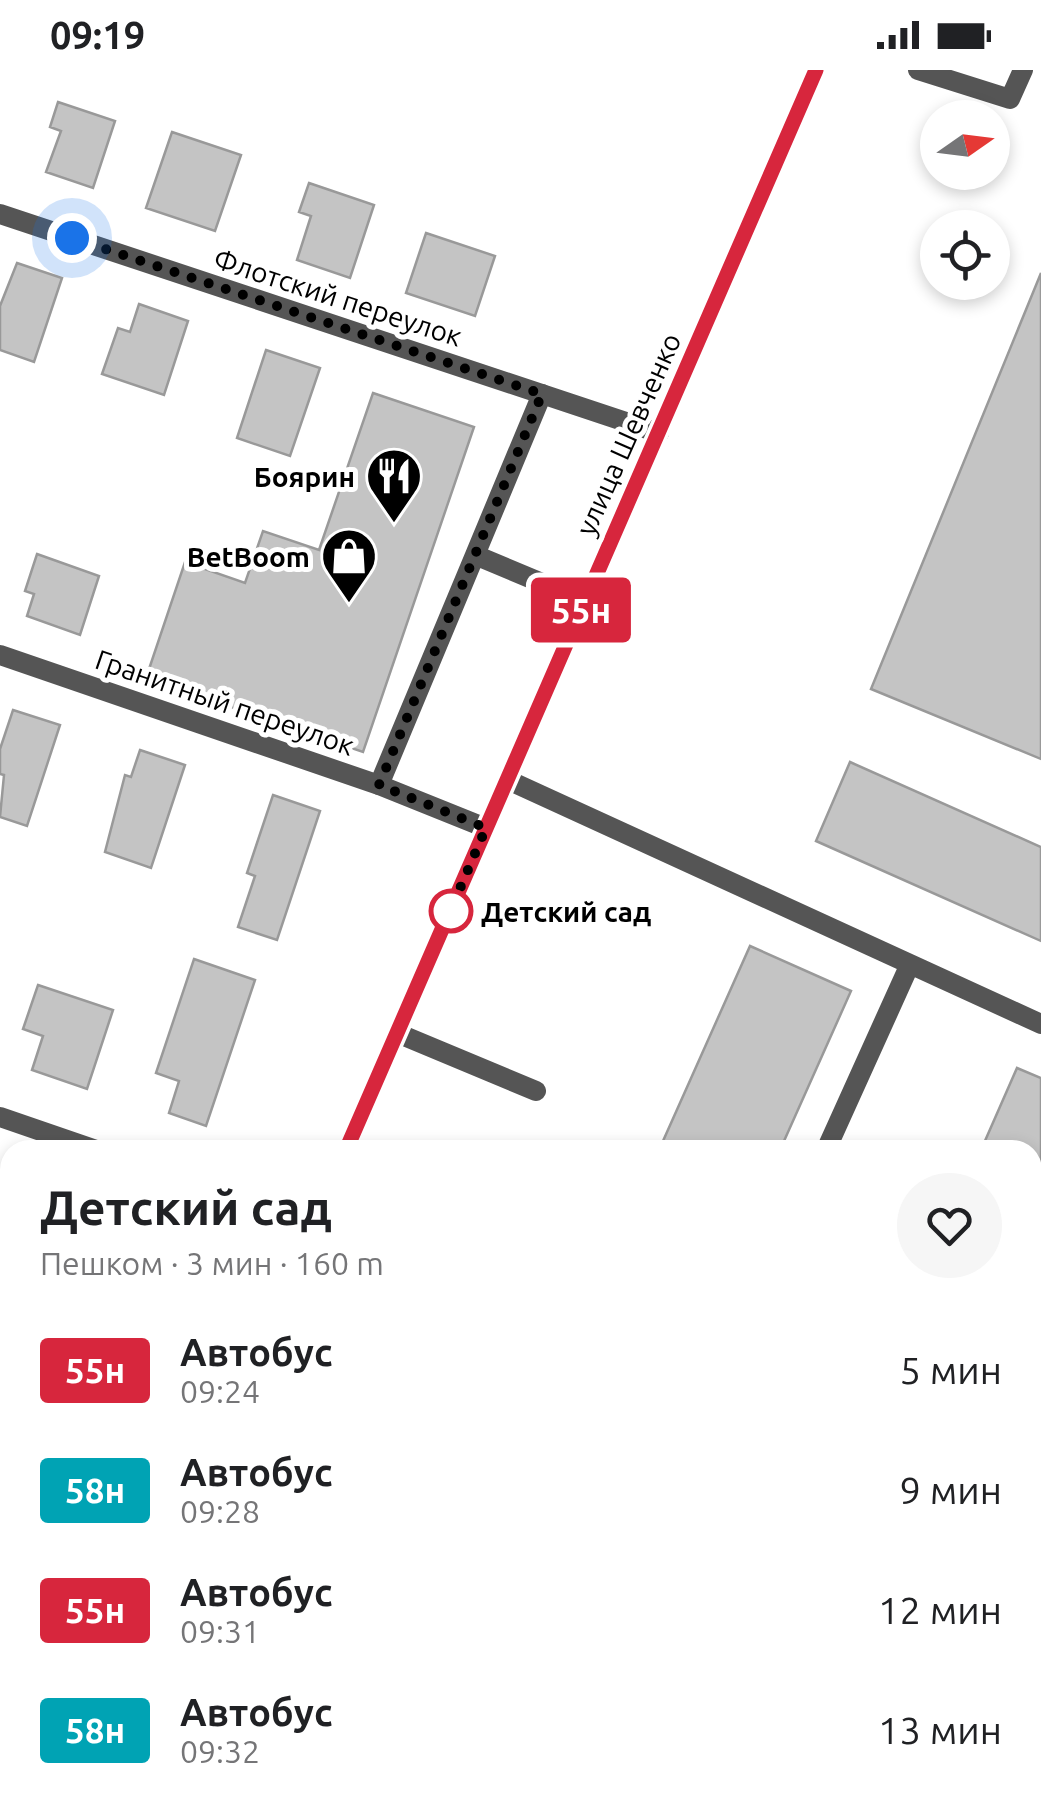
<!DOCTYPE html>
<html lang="ru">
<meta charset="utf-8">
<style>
:root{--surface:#fff;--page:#f6f6f6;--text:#202124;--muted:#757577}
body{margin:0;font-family:Ubuntu,sans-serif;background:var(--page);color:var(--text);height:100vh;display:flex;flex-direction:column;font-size:38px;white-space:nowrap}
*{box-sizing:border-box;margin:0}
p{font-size:32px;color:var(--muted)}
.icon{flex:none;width:55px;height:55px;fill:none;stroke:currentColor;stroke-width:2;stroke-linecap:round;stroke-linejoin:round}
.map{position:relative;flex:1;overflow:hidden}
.sheet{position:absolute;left:0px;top:1070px;width:1042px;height:672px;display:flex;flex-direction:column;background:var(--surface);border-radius:30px 30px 0 0;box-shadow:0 5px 15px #0003}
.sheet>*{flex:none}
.badge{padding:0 20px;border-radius:8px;font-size:35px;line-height:65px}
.needle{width:65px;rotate:76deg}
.tools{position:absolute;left:920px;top:30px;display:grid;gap:20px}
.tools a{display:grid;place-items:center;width:90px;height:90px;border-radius:50%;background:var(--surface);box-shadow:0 5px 15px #0003;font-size:50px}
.you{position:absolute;width:50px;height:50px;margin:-25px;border:8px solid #fff;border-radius:50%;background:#1a73e8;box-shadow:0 0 0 15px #1a73e833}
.map>.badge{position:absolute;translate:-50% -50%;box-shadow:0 0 0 5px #fff}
.round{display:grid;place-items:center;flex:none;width:105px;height:105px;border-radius:52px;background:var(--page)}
.summary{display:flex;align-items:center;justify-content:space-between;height:170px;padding:0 40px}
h1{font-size:48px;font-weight:700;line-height:75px}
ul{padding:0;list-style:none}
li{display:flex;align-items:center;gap:30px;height:120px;padding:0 40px}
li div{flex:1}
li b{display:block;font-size:38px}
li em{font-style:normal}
li .badge{min-width:110px;font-weight:700;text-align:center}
.status{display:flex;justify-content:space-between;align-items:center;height:70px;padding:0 50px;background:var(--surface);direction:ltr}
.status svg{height:28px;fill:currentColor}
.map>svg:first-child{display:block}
.building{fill:#c4c4c4;stroke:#999;stroke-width:2.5}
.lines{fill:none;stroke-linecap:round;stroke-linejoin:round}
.path{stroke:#777;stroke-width:6;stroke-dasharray:2.5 5;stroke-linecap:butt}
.lane{stroke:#555;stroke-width:20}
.street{stroke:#555;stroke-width:20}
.secondary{stroke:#222;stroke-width:20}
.line-casing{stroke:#fff;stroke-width:22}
.line{stroke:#d7263d;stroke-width:15}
.walk{stroke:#000;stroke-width:10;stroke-dasharray:0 18}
.stop-dot{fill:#fff;stroke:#d7263d;stroke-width:5}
.labels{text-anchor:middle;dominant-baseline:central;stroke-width:10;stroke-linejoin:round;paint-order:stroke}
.street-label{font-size:28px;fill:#000;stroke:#fff}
.poi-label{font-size:28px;font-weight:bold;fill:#000;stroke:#fff;text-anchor:end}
.stop-label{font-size:28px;font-weight:bold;fill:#000;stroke:#fff;text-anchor:start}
</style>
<div class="status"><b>09:19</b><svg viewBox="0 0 49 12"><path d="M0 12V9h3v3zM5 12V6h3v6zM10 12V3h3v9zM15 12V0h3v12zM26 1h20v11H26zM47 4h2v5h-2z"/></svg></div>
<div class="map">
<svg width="1041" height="1741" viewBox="0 0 1041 1741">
<rect width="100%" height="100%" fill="#fff"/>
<path class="building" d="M58,32L115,51L93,118L46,102L61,61L50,57Z
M172,62L241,85L215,161L146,138Z
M309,113L374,135L350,208L297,190L311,146L299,142Z
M426,163L495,186L475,246L406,223Z
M17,193L62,208L34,292L0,280V236Z
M1041,203V689L871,619Z
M139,234L188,251L164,325L102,304L118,258L130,262Z
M266,280L320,298L290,386L237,368Z
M373,323L474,357L363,682L146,608L185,492L245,513L263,461L319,480Z
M37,484L99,506L80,565L27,546L34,524L25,521Z
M13,640L60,655L27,756L0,747L4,705L0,704V679Z
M140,680L185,695L151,798L105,782L125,705L131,707Z
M850,692L1041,777V871L816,771Z
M273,725L320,741L277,870L238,857L255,806L247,803Z
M750,876L851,921L780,1080H659Z
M194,889L255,910L206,1056L169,1043L179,1011L156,1003Z
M38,915L113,940L87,1019L32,1000L43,966L23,959Z
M1017,998L1041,1008V1237L1032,1256V1080H981Z
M10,1098V1187L0,1184V1129Z
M285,1732H386L382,1741H281Z
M635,1732H709L706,1741H656Z
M801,1732H887L893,1735L891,1741H797Z"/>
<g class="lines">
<path class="path" d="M1032,1666L1041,1670"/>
<path class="lane" d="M918,0L1010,29L1023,0
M475,485L542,324
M508,710L1041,954
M379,715L475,485L585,531
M397,963L536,1021
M826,1080L910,894
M1032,1314L1041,1295
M1032,1464L1041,1459
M530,1732L549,1741
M419,1741L423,1732"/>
<path class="street" d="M0,144L659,363
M0,585L379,715L486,758
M0,1047L96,1080"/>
<path class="secondary" d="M346,1080L816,0
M0,1533L10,1536
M61,1741L64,1732"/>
</g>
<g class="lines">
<g class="line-casing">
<path id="line" d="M346,1080L816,0"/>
</g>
<use href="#line" class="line"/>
<path class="walk" d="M72,168L542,324L379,715L486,758L449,844L451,841"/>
</g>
<defs>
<g id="restaurant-pin" transform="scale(2.875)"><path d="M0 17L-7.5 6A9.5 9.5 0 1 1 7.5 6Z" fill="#000" stroke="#fff"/><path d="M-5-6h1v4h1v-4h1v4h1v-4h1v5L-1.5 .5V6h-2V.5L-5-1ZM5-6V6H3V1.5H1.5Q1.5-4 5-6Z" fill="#fff"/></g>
<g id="shop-pin" transform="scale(2.875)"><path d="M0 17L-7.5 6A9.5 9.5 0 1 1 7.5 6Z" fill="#000" stroke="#fff"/><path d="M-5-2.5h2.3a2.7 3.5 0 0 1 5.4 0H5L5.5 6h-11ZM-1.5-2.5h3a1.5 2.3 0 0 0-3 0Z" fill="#fff"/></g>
</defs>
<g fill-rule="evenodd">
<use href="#restaurant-pin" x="394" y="406"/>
<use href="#shop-pin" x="349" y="486"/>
</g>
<circle class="stop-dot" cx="451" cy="841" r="20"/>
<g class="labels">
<g class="street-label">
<text transform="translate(338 227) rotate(18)">Флотский переулок</text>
<text transform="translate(628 364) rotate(-66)">улица Шевченко</text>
<text transform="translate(225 632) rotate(19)">Гранитный переулок</text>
</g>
<g class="poi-label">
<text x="355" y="406">Боярин</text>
<text x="310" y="486">BetBoom</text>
</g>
<g class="stop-label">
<text x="481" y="841">Детский сад</text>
</g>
</g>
</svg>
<div class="tools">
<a><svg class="needle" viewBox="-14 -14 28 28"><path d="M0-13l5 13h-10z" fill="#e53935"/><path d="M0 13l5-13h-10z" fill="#757577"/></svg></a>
<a><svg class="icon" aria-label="locate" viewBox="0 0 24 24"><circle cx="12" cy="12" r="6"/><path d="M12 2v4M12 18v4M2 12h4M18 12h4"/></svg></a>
</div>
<div class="you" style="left:72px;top:168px"></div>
<b class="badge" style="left:581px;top:540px;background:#d7263d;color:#fff">55н</b>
<section class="sheet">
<div class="summary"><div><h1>Детский сад</h1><p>Пешком · 3 мин · 160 m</p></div><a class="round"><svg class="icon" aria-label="heart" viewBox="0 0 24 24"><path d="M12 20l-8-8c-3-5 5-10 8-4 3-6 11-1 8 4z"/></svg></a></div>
<ul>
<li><span class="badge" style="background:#d7263d;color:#fff">55н</span><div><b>Автобус</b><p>09:24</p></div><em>5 мин</em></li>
<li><span class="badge" style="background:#00a3b4;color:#fff">58н</span><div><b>Автобус</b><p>09:28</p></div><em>9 мин</em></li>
<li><span class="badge" style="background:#d7263d;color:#fff">55н</span><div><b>Автобус</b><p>09:31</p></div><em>12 мин</em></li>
<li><span class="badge" style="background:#00a3b4;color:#fff">58н</span><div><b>Автобус</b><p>09:32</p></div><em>13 мин</em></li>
</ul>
</section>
</div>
